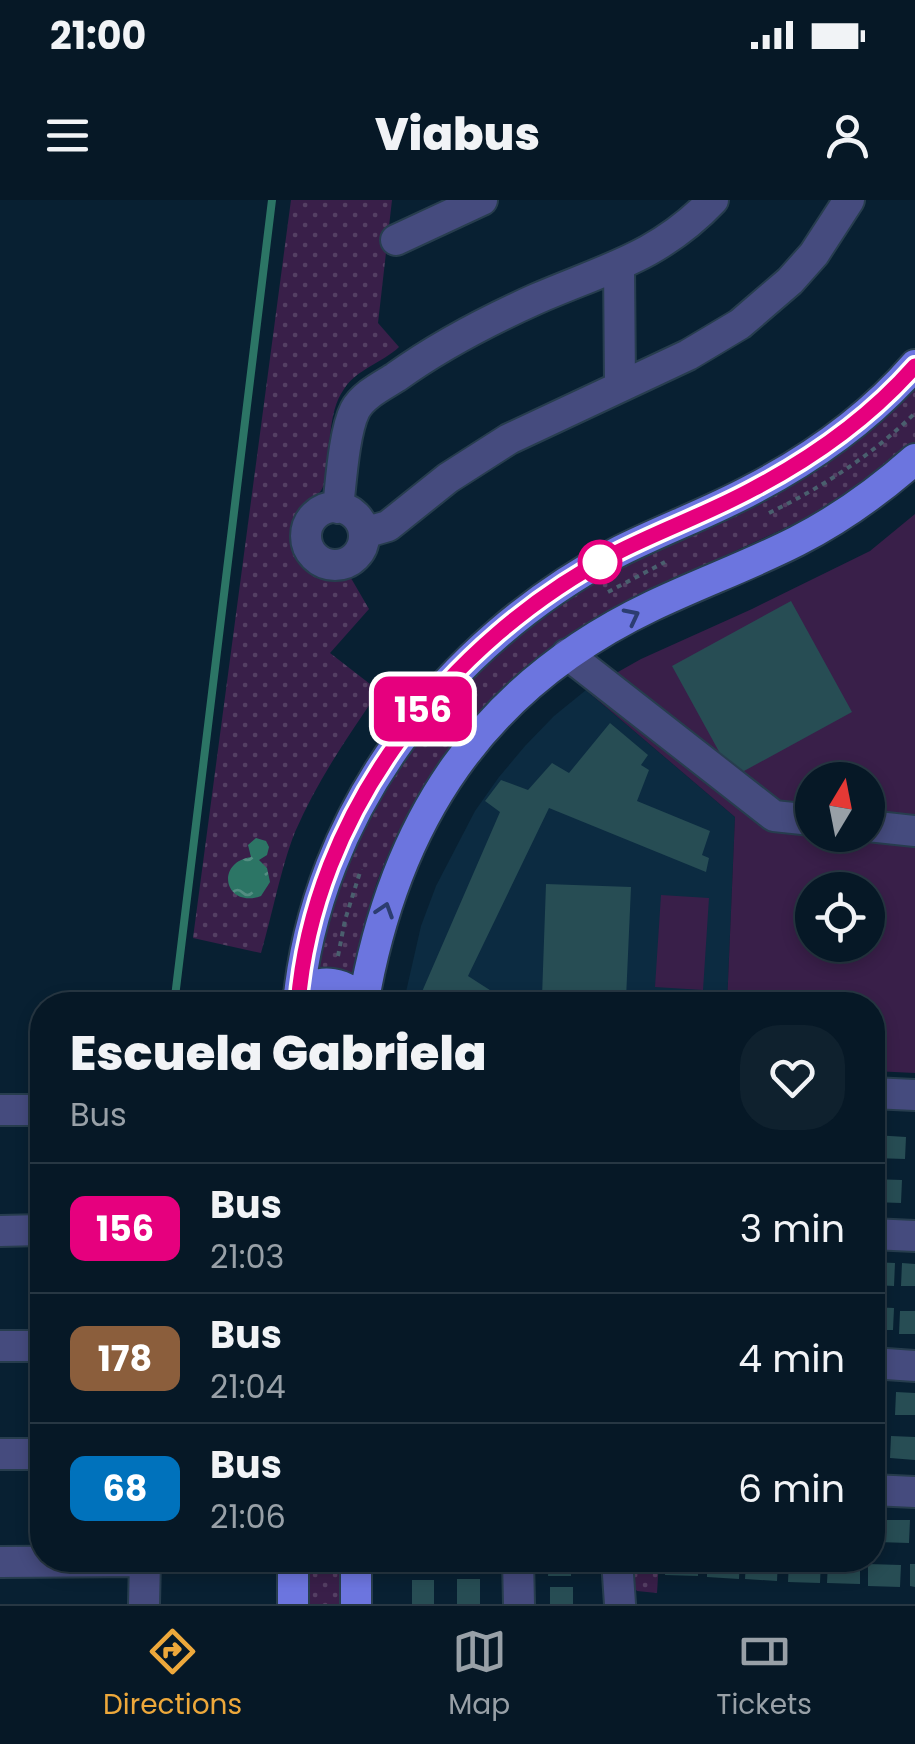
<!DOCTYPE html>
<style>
:root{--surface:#061826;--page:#0f212e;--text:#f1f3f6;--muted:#98a0a7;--line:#273743;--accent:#eda83b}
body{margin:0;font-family:Poppins,sans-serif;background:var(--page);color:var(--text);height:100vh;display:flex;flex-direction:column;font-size:38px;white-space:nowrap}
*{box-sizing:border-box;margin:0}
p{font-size:32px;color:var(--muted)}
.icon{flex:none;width:55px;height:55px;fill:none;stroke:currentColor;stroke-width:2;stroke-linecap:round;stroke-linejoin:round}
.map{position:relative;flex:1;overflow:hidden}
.sheet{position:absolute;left:30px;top:792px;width:855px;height:580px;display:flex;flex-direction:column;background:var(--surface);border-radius:40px;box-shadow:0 5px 15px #0003,0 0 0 2px var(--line)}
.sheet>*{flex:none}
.badge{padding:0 20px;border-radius:15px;font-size:35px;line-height:65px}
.needle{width:65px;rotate:10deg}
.fabs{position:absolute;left:795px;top:562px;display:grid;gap:20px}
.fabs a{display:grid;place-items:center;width:90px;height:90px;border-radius:50%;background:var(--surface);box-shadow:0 5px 15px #0003,0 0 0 2px var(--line);font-size:50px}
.map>.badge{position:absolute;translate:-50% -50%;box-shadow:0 0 0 5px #fff}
.round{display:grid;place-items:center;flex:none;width:105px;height:105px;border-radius:40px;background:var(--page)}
.headline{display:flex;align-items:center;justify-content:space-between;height:170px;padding:0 40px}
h1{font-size:48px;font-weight:800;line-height:75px}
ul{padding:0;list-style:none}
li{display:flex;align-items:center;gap:30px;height:130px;padding:0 40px;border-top:2px solid var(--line)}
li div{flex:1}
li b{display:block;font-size:38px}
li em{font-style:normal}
li .badge{min-width:110px;font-weight:700;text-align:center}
.status{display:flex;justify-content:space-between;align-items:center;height:70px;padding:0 50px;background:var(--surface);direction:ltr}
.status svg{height:28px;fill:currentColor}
header{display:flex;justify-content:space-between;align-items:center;height:130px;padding:0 40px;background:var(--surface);font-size:45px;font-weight:800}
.dock{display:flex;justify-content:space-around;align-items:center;height:140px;border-top:2px solid var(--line);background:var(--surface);font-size:28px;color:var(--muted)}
.dock a{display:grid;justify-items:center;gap:5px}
.dock .selected{color:var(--accent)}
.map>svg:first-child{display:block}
.built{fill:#0c2b41}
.grass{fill:url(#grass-dots)}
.pitch{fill:#391f49;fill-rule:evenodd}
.water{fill:url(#water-ripples)}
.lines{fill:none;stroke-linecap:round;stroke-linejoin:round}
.stream{stroke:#2c7565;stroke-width:8}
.building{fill:#274d54}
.minor-casing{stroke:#273d4e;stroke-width:34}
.major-casing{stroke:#273d4e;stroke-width:34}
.path{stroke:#4a5f6e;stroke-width:4;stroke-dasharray:5 5;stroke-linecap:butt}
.minor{stroke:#454b7e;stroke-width:30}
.major{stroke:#6c75df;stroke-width:30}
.oneway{stroke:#2c3d71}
.line-casing{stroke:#fff;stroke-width:22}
.line{stroke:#e6007e;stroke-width:15}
.stop-dot{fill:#fff;stroke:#e6007e;stroke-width:5}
</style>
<div class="status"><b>21:00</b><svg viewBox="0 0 49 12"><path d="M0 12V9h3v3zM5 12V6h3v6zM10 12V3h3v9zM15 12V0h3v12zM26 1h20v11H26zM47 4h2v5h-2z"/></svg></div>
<header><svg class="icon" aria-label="menu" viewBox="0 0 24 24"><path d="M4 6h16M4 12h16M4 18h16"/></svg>Viabus<svg class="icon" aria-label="person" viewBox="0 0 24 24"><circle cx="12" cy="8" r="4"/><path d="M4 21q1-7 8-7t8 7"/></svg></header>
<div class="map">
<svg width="915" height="1404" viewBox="0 0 915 1404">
<defs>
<pattern id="grass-dots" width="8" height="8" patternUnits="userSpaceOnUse" patternTransform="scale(2.5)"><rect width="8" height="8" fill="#391f49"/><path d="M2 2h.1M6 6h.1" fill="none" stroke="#543f63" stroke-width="1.8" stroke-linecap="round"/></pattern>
<pattern id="water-ripples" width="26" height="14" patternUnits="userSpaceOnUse" patternTransform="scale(2.5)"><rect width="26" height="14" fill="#2c7565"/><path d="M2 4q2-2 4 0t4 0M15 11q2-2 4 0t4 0" fill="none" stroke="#538e82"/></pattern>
</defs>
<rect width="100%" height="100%" fill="#082032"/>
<path class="built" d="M586,490L735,617L727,805H403L421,726L436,686L475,611L499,577L525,546L554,516Z"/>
<path class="grass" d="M291,0H392L378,123L399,147C382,163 357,169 344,189C327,213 331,251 325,280C322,297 310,298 303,310C293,325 299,349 312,360C321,369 336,371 348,373L369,409L330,453L379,491C348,536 317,581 295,632C281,667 272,716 261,753L193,738Z
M915,186V242C865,295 785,328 720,358C674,380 626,400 583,427C493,484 421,571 382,669C367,705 361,743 354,780C339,768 329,766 310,771L321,726L387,575L503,438Z
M308,1360H344L343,1404H308Z
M631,1360H659L657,1393L637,1391L631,1384Z"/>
<path class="pitch" d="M915,314V873L873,871L872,805H727L735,617L586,490L641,459L752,409L870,351ZM812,580H868V635H812ZM812,690H868V745H812Z
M661,695L709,698L703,790L655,787Z"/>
<path class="water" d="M256,638L266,641L269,647L267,655L259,660L267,668L270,682L261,696C225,709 214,663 251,657L248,645Z"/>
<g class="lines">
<path class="stream" d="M174,805L272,0"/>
</g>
<path class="building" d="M791,401L852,512L733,577L672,466Z
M610,523L648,555L641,565L649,570L637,601L710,631L702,655L709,658L706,672L549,608L468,776L513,805H437L421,794L500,612L485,601L501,580L528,590L552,563L569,573Z
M546,684L631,687L626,799L542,797Z
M874,935L906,937L905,959L873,958Z
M872,979L902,980L901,1003L872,1002Z
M872,1062L895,1063L894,1086L872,1085Z
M902,1063L915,1064V1086H901Z
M872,1107L894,1108L893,1130H872Z
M900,1111H915V1134H899Z
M872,1192L885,1193L884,1215H872Z
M896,1192L915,1193V1215H895Z
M872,1235H882V1258H872Z
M891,1236L915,1237V1260L890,1258Z
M878,1320H910L909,1343L877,1342Z
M411,1360H434V1370H411Z
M454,1360H477V1369H454Z
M549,1360H571V1376H548Z
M666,1360H698V1376L665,1375Z
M707,1360H740L739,1379L707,1377Z
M746,1360H778L777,1381L745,1379Z
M789,1360H821L820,1383L788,1382Z
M828,1360L860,1361V1384L827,1383Z
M868,1364L901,1365L900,1387L868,1386Z
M910,1364H915V1387L910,1386Z
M457,1379H480V1404H457Z
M412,1380H434V1404H412Z
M550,1387H573V1404H550Z"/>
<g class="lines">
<g class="minor-casing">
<path id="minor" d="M396,40L482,0
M619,65L620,186
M306 336a29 29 0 1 1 58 0a29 29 0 1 1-58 0Z
M338,308C341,282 344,232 355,210C363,195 382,186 396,177C439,146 487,121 536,99C605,69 659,57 713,0
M364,333L388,326L448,278L509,239L688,155L740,124L790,81L814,54L849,0
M567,454L774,616L812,620
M868,626L915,631
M872,893L915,895
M0,910H42
M0,1031L42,1030
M872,1034L915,1036
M0,1146H42
M872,1163L915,1166
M0,1254H42
M872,1290L915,1292
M518,1360L519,1404
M617,1360L620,1404
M0,1362L145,1361
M144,1404L145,1360"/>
</g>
<g class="major-casing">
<path id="major" d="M298,796C320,776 347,781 364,805
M298,805C315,612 447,442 616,353C661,330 709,313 753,289C814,257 870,217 915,165
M363,805C394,621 482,487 652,406C700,383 750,365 797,341C840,319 879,291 915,259
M293,1360V1404
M356,1360V1404"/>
</g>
<path class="path" d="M769,313C823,287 872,255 915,213
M608,392L665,362
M338,756L345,720L361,669"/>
<use href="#minor" class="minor"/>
<use href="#major" class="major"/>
</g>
<defs><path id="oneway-chevron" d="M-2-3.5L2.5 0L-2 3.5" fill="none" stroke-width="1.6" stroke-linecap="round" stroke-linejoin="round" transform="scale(2.5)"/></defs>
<g class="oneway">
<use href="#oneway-chevron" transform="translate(632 416) rotate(-27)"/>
<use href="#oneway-chevron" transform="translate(385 710) rotate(-72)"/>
</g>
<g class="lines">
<g class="line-casing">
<path id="line" d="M298,805C313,612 448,441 616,353C661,330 709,313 753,289C814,257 870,217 915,166"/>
</g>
<use href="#line" class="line"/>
</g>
<circle class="stop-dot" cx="600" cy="362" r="20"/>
</svg>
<div class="fabs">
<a><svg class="needle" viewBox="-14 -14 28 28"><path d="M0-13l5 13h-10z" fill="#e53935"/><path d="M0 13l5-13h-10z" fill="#98a0a7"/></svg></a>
<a><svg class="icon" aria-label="locate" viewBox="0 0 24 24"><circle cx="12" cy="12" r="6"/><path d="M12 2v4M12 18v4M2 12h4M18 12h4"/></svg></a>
</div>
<b class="badge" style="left:423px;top:509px;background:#e6007e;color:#fff">156</b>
<section class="sheet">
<div class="headline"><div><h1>Escuela Gabriela</h1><p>Bus</p></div><a class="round"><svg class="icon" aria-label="heart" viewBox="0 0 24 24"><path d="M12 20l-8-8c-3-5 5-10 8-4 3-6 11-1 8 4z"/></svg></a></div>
<ul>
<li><span class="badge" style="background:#e6007e;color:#fff">156</span><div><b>Bus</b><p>21:03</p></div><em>3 min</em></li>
<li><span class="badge" style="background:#8b5e3c;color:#fff">178</span><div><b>Bus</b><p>21:04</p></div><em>4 min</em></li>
<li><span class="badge" style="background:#0072bc;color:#fff">68</span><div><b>Bus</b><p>21:06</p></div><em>6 min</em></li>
</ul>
</section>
</div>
<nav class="dock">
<a class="selected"><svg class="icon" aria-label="directions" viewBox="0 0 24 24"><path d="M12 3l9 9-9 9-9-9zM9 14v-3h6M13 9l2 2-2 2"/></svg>Directions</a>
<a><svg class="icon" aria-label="map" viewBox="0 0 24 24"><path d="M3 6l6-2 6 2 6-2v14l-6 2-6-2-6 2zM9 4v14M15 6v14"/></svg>Map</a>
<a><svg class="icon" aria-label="tickets" viewBox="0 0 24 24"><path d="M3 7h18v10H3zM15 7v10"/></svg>Tickets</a>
</nav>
